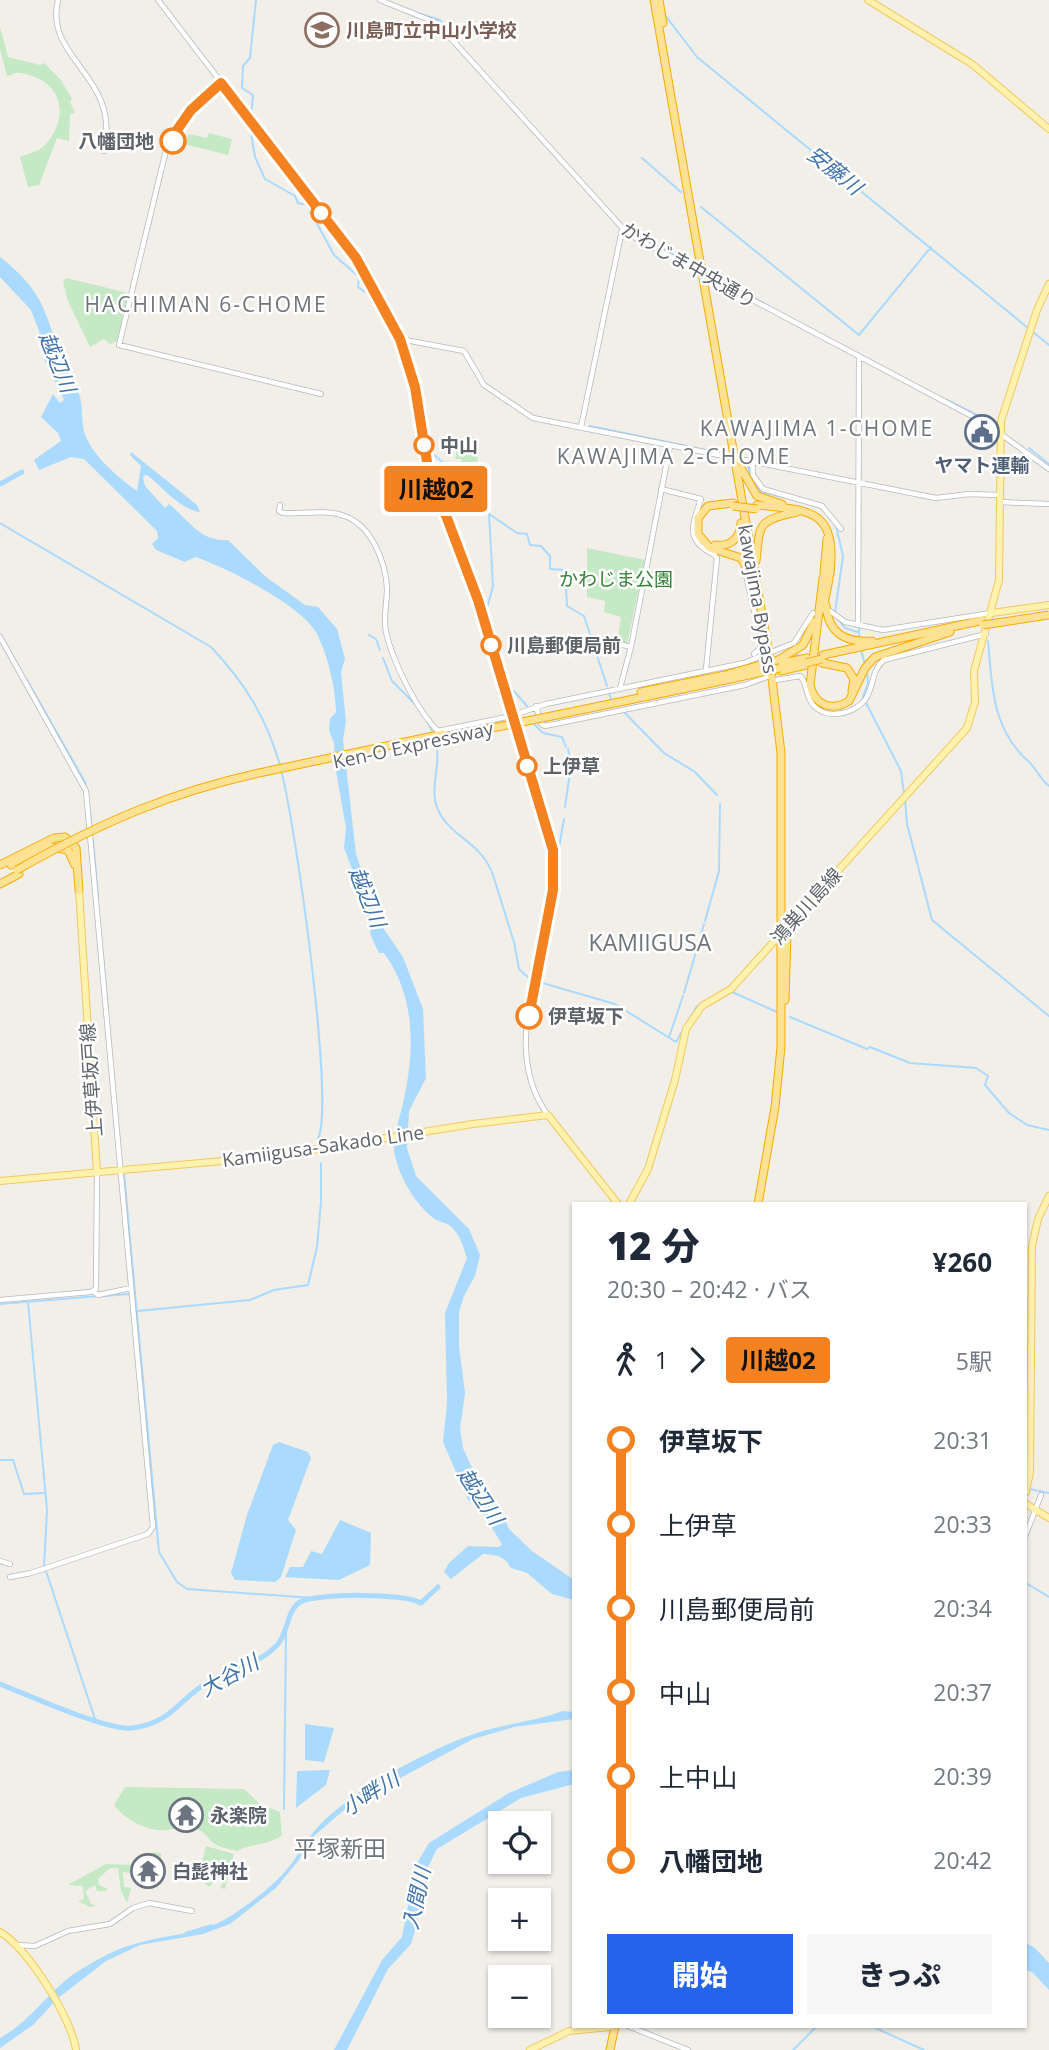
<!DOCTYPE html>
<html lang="ja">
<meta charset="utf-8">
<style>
:root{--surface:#fff;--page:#f6f6f7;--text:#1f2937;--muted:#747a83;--accent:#2563eb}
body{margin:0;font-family:"Open Sans","Noto Sans JP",sans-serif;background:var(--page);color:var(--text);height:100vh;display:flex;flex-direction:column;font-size:26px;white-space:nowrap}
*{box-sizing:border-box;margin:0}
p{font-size:23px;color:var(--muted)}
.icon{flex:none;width:38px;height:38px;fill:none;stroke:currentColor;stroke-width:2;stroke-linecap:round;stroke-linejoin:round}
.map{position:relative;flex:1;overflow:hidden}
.details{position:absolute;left:572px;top:1202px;width:455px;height:826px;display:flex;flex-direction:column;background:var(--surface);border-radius:0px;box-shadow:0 2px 5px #0004}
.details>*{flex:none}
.badge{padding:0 14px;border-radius:5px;font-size:24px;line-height:46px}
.buttons{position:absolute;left:488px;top:1811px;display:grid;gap:14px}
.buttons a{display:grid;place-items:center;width:63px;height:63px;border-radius:0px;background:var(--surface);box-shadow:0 2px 5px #0004;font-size:35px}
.map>.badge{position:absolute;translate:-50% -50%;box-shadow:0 0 0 4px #fff}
.legs{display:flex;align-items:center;gap:10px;height:77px;padding:0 35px;font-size:23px}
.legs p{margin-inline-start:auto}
.overview{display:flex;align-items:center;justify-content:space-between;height:119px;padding:0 35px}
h1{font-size:38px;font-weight:800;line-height:52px}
.primary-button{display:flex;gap:14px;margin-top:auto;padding:14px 35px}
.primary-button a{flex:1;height:80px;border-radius:0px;background:var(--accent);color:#fff;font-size:28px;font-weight:800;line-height:80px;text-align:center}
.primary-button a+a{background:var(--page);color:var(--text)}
ul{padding:0 35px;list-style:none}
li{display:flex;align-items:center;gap:24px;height:84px;font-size:26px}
li i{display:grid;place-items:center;width:10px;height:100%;margin:0 9px;background:currentColor}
li i::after{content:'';width:18px;height:18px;margin:-9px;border:5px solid;border-radius:50%;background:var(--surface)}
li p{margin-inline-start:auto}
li:first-child i{background:linear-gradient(#0000 50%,currentColor 0)}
li:last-child i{background:linear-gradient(currentColor 50%,#0000 0)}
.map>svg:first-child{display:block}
.green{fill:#c5e8c5}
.water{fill:#aadaff}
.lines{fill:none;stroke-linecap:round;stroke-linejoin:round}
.stream{stroke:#aadaff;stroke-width:2}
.river{stroke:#aadaff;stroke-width:5}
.minor-tunnel{stroke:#ccccc8;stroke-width:4.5;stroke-dasharray:4.5 2;stroke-linecap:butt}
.minor-casing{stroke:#b5b8bc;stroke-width:6}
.major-casing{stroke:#f2c960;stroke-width:8}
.highway-casing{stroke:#f9ab00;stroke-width:9}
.minor{stroke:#fff;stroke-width:4.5}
.major{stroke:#fff2af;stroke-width:6}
.highway{stroke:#fde293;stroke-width:7}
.highway-bridge-casing{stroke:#f9ab00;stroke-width:9;stroke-linecap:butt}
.highway-bridge{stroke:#fde293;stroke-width:7}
.line-1-casing{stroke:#fff;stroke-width:16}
.line-1{stroke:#f58220;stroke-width:10}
.stop-1-dot{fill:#fff;stroke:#f58220;stroke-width:3.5}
.labels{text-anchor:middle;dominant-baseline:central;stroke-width:5;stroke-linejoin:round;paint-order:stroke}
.education-label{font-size:19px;font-weight:bold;fill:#785e54;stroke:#fff;text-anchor:start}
.stop-label{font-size:19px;font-weight:bold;fill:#5f6368;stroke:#fff;text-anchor:start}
.street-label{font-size:19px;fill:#5f6368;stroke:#fff}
.service-label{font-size:19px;font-weight:bold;fill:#4e5e75;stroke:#fff}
.park-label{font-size:19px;fill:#348238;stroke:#fff}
.worship-label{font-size:19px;font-weight:bold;fill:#5b616d;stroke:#fff;text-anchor:start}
.water-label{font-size:21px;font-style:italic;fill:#4174aa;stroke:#fff}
.neighbourhood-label{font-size:21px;letter-spacing:2px;fill:#70757a;stroke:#fff}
.quarter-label{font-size:23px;fill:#70757a;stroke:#fff}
</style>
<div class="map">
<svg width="1049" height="2050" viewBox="0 0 1049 2050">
<rect width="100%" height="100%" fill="#f1efe8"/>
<path class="green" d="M0,27L8,57L40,65L44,63L61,80L72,99L70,102L75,113L70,114L69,141L57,138L39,185L28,187L20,157C27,154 40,151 45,145C72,115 61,79 20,73C12,72 15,75 7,76L0,49Z
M209,133L232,139L228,155L184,144L189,134L207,138Z
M66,278L128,293L117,341L110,344L104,339L90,347L68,301L63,282Z
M474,437V456H477L479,467L462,477L457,472L462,459H455L459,440Z
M587,548L645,560L627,644L618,639L621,617L604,612L605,601L587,597Z
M125,1787L244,1789L260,1804L280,1812L282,1835C272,1844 250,1844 237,1851C230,1849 221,1848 215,1844C209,1841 206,1833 199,1830C188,1824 178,1829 167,1830C148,1832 124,1819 114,1805Z
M206,1846L234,1854L225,1889L221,1888L223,1880L218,1877L209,1887L199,1878L206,1864L202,1862Z
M155,1852L161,1854V1858L152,1859L153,1890L146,1885L147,1876L139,1864L136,1866V1874L123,1872L124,1887L131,1888L127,1903L121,1891L118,1868H110L98,1879L99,1885L108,1889L105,1891H97L95,1885L85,1891L91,1904L96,1906L90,1907L78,1901L84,1899L83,1886L68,1885L106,1864L132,1865L145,1855Z"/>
<path class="water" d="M0,257C46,293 45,314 64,366C68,376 76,384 79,394C84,407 80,424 86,437C95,458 119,478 137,491L141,466L130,455L131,452L197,505L200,512C179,509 164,488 147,475L143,476L145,486L165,508L169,504C189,520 200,542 228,540L266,577L305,605L318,607L337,629L345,659L341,672L346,722L343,739L356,854L379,922L403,957L423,1009L426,1078L409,1111L407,1148L416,1176L469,1229L480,1255L475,1276L464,1296L459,1312V1346L465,1393L460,1429L463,1448L478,1481L504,1516L509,1529L532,1551L574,1580V1600L552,1594L527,1573L511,1568C505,1556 496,1555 483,1554L451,1579L444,1572L449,1563L468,1546L499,1547L502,1544L485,1517L468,1500L443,1442L447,1403L445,1313L467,1258C463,1247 460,1233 449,1225C445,1222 439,1222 435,1219C416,1206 400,1178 395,1156C391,1139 400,1119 403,1103C415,1051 416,997 384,953H379L371,936L364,900L344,848L346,828L335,765L334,743L329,730L330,719L336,712C335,685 328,657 317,634C303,606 224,566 195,557L185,562L156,550L152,544L158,538L157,531L84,459L71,457L39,470L34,460L61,441L58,433L41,417L53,394L60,403L64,400L43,357L39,331L31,310L0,277Z
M279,1442L308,1452L311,1458L288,1520L296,1530L281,1577L275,1582L235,1580L231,1573L247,1515L273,1445Z
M340,1520L371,1533L370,1565L339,1580L285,1577L290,1567H303L311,1551L322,1554Z
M563,1711L574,1712V1719L514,1727L473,1739L350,1805L308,1841L299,1860L276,1888L230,1924L203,1934L140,1945L106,1961L57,1999L33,2025L0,2048V2038C33,2020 50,1988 80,1970C98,1959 117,1948 138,1943C169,1934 200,1935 229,1917C252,1902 281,1881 296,1857C312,1833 318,1824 341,1806C371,1781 434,1748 471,1735C502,1724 533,1722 563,1711Z
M305,1724L334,1728L324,1762L305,1760Z
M330,1770L326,1785L296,1808L297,1771Z
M574,1770V1784L521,1798L437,1849L428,1867L425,1896L411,1944L388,1969L347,2050H334L382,1960L402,1937L416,1865L429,1843L509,1793L558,1772Z
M1026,1943L1035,1948L1049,1963V1990L1032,1972L1026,1970Z"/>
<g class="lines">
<path class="stream" d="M256,0L250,58L243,66L242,88L253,95L250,127L255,157L265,179L295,196L298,203L307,205L334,255L359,277L358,287L375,299L401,349
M418,13L440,20L445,28
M665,15L697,57L1028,328
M1019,107L1041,126
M642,158L681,192
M701,207L859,335L931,247
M627,229L680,258
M721,280L769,306
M1033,332L1049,345
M412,384L420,433
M947,400L993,423
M590,426L730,455
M1029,448L1049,464
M434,455L484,495L489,514L493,586L486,612
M741,462L748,466L752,480
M754,484L761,492L783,497
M489,514L517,533L527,534L530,545L541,546L550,556V569L565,570L567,606L584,616L607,686
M0,523L211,647C245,683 266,717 280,765
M835,613L843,556L836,526
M837,618L845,628L857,632
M369,635L376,639L380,650
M859,637L860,577
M988,641C992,686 992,729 1028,761C1036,768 1040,779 1049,786
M861,649L865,665
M383,658L392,681L416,705
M867,673L868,683L863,697L901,771L904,794
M27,680L85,782L91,819
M505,681L527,706
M609,693L611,699
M624,712L664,753L695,772L717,795
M427,721L434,735
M535,725L543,733L562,737L566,747
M435,740C443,763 428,787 438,810C450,836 478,841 491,870
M281,770C295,821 335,1102 318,1139
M905,799L907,824L932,920L1049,1016
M565,807L571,765L568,749
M93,840L98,897
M557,859L564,819
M492,872L514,942L519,969L532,981
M705,921L719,871L720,804
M103,955L108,1012
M529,979L541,939L552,879
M539,982L615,1004L676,1042L697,1006
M732,992L777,1012
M684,993L704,924
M717,1001L728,994
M790,1017L867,1049L870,1047L910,1063L976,1068L988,1076L985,1085L1009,1113L1027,1125L1049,1130
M669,1037L683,996
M321,1163V1199
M124,1174L159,1552L177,1582L187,1589L314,1598
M104,1296L130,1294
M28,1302L47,1510L44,1566
M0,1304L99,1296
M138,1311L250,1300L274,1290L308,1285L317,1247L321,1201
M0,1460H13L24,1494L44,1493
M1030,1489L1049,1493
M46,1571L95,1719
M1026,1583L1049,1597
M284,1809L286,1632
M871,2026L924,2050
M793,2050L817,2026"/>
<path class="river" d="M0,484L22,472
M0,1684C26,1694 107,1731 132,1728C172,1723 179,1699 208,1682C232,1667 258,1666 278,1644C288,1632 287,1610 300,1602C316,1593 404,1593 421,1603L438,1587
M187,1934L211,1927"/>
<path class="minor-tunnel" d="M793,646L801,670"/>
<g class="minor-casing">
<path id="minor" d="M58,0C44,61 121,74 104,151
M158,0L356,258L400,339L415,387L428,468L478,600L553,850C565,937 491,1034 547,1114
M380,0L437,23L628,234L987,424L1049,469
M221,83L184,117L167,146L119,345L321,394
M400,339L464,351L484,385L533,418L936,498L969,494L999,495
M581,427L622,230
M752,462L753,475L763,489L822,506L841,529
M661,489L701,499C696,516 685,534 703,548C709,553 713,552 717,558L706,669
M1000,502L1049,504
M280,505L279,511L283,513C304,515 327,508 347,517C372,527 386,563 387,589C387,603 383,617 386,632C392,660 417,711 438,731L511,716L546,704L744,663L794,643L813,613
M745,570L762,647L754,654
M830,611L845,622L883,630L991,613
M858,625L859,358
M0,637L86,791L153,1527L148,1534L31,1573L10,1577
M593,637L631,647
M776,680L800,676C808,683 805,697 814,706C828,720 853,714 865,700C874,688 871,670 884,660L986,634
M620,688L631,647L670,446
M536,706L541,724L545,726L745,685L772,675
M93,1291L98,1295L131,1288
M0,1300L90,1292L96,1289L97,1173
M1026,1534L1041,1495
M0,1561L10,1564
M16,1945L35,1946L68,1931L110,1924L133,1908L149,1903L192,1911
M628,2026L688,2050"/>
</g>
<g class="major-casing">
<path id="major" d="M868,0L972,64L1049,129
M992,613L1049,605
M79,890L97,1173
M0,1181L267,1157L473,1124L548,1115L618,1204
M629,1204L648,1169L675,1080L686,1029L702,1006L731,989L967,728L975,702L974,671L999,580L1001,421L1037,310L1049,284
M1026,1492L1030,1472L1032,1246L1038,1219L1049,1196
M1026,1504L1049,1518
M0,1932C28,1948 72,2019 76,2050
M530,2050L569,2031L610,2027"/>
</g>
<g class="highway-casing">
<path id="highway" d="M654,0L769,654L781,753V1047L775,1107L758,1204
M659,0L663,23
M741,468L757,496L782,504
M733,503L708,506L698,518V534L710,548L741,558L752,577
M757,505C810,510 837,509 830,574
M715,545C730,547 741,538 741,523
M756,561C760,523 757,521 797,512
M824,573L827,539
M823,578L810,685C815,705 831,712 849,701L865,668L875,657L950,632
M826,605C828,633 845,643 872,641
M823,609L829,579
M823,655L984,620
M778,660L803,645L814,622
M822,663L847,668L854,679L852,691
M779,664L807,658
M780,671L806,665
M641,692L725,675
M542,718L726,680
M273,770L443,734
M0,865L54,838L65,837L76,848L79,890
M11,865L51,847L68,850L75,865
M0,884L19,874
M785,1000L787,932
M610,2050L615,2026"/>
</g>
<use href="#minor" class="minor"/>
<use href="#major" class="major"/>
<use href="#highway" class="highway"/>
<g class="highway-bridge-casing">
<path id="highway-bridge" d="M733,506L757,509
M983,625L1049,615
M806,663L822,659
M725,675L778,660
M726,680L780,668
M443,738L542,718
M17,870C103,821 176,790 273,770"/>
</g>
<use href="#highway-bridge" class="highway-bridge"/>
</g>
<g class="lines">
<g class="line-1-casing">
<path id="line-1" d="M173,141L170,140L191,110L221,83L356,258L400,339L415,387L428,468L478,600L553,850V890L529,1016"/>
</g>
<use href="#line-1" class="line-1"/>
</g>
<defs>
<g id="school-ring" transform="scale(1.75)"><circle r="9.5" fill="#fff" stroke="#8d6e63" stroke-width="1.5"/><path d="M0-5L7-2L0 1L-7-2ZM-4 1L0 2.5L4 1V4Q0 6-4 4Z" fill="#8d6e63"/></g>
<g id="civic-ring" transform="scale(1.75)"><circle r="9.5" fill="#fff" stroke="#5c6f8a" stroke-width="1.5"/><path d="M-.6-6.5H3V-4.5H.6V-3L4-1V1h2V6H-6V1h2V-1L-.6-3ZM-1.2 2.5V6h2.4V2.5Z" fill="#5c6f8a"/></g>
<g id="temple-ring" transform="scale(1.75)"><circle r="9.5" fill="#fff" stroke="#6b7280" stroke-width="1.5"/><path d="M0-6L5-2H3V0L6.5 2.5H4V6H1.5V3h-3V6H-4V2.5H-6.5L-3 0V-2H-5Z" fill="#6b7280"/></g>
</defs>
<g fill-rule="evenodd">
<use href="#school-ring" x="322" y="30"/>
<use href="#civic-ring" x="982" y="432"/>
<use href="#temple-ring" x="186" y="1815"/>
<use href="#temple-ring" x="148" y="1871"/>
</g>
<g class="stop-1-dot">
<circle cx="173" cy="141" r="12"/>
<circle cx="321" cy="213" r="9"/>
<circle cx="424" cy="445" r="9"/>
<circle cx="491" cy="645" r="9"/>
<circle cx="527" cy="766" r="9"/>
<circle cx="529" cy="1016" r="12"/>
</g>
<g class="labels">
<g class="education-label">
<text x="346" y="30">川島町立中山小学校</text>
</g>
<g class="stop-label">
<text x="154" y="141" text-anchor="end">八幡団地</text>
<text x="440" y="445">中山</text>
<text x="507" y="645">川島郵便局前</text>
<text x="543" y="766">上伊草</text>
<text x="548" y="1016">伊草坂下</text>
</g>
<g class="street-label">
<text transform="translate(689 265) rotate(30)">かわじま中央通り</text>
<text transform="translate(758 599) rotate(80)">kawajima Bypass</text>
<text transform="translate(413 745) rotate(-12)">Ken-O Expressway</text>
<text transform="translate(806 906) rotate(-48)">鴻巣川島線</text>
<text transform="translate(91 1080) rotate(-94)">上伊草坂戸線</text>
<text transform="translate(323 1146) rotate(-8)">Kamiigusa-Sakado Line</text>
</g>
<g class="service-label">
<text x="982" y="465">ヤマト運輸</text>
</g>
<g class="park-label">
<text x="616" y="579">かわじま公園</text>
</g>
<g class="worship-label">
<text x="210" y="1815">永楽院</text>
<text x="172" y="1871">白髭神社</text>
</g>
<g class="water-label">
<text transform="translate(835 170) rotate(39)">安藤川</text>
<text transform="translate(58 362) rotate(68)">越辺川</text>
<text transform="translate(368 897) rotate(68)">越辺川</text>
<text transform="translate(481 1496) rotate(56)">越辺川</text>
<text transform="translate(229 1675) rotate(-29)">大谷川</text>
<text transform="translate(370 1793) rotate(-32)">小畔川</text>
<text transform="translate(416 1898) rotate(-78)">入間川</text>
</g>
<g class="neighbourhood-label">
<text x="206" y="304">HACHIMAN 6-CHOME</text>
<text x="817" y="428">KAWAJIMA 1-CHOME</text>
<text x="674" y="456">KAWAJIMA 2-CHOME</text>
</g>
<g class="quarter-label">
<text x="650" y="942">KAMIIGUSA</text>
<text x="340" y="1848">平塚新田</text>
</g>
</g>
</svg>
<div class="buttons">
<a><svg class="icon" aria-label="locate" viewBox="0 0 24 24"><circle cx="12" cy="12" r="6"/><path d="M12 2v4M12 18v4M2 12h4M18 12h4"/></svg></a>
<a>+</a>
<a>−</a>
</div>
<b class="badge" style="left:436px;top:489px;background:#f58220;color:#111">川越02</b>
<section class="details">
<div class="overview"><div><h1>12 分</h1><p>20:30 – 20:42 · バス</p></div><b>¥260</b></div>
<div class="legs"><svg class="icon" aria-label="walk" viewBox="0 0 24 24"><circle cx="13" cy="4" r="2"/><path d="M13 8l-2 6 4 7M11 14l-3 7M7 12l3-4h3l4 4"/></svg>1<svg class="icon" aria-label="forward" viewBox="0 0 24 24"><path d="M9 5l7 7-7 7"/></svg><b class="badge" style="background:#f58220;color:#111">川越02</b><p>5駅</p></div>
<ul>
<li><i style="color:#f58220"></i><b>伊草坂下</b><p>20:31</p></li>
<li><i style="color:#f58220"></i><span>上伊草</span><p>20:33</p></li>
<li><i style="color:#f58220"></i><span>川島郵便局前</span><p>20:34</p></li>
<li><i style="color:#f58220"></i><span>中山</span><p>20:37</p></li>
<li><i style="color:#f58220"></i><span>上中山</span><p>20:39</p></li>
<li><i style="color:#f58220"></i><b>八幡団地</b><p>20:42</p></li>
</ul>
<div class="primary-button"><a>開始</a><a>きっぷ</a></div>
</section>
</div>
